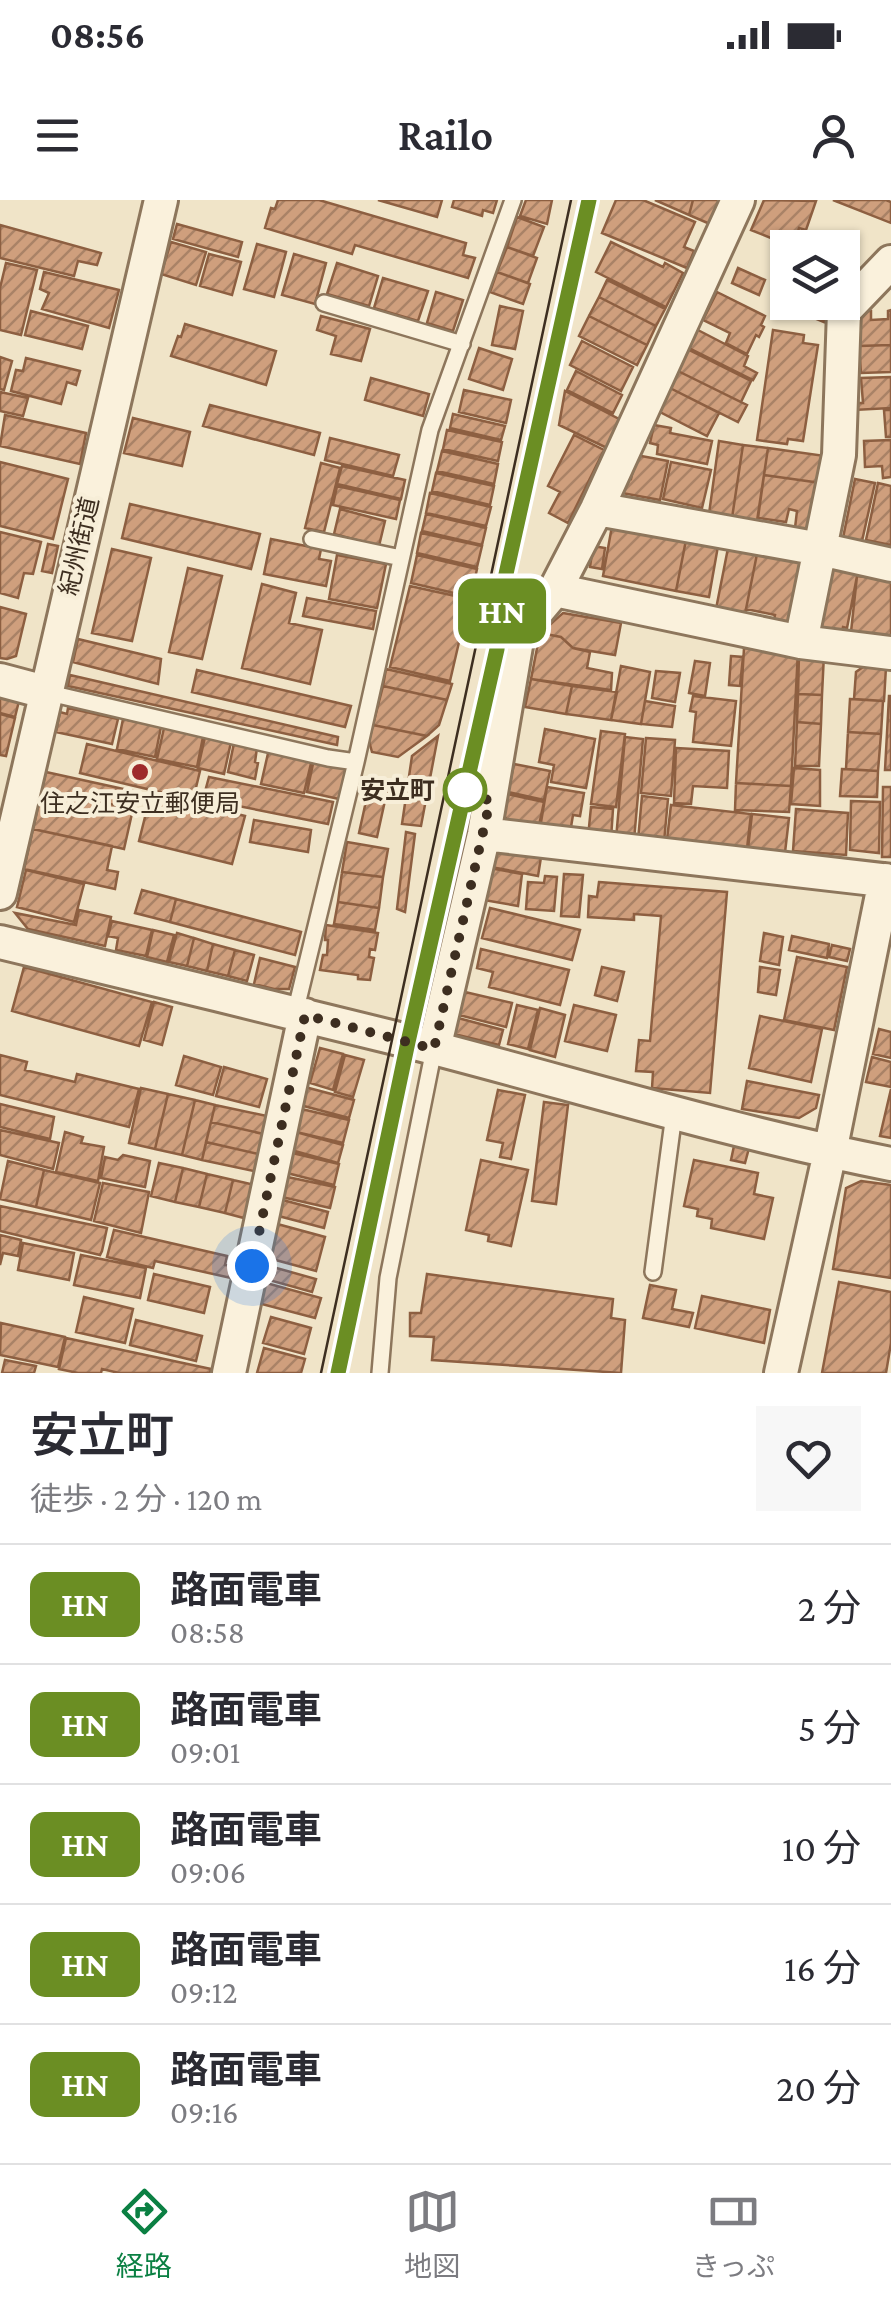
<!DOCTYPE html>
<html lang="ja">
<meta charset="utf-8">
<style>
:root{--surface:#fff;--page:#f7f7f7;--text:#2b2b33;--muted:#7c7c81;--line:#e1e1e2;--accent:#0b8043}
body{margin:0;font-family:"Crimson Pro","Noto Sans JP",serif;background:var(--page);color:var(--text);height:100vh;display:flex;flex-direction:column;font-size:38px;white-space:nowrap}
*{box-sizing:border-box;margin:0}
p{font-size:32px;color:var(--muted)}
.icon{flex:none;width:55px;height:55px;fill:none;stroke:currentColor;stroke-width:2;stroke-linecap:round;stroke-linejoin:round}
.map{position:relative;height:1173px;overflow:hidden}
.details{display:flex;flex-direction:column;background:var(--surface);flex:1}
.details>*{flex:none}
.badge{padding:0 20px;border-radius:15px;font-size:35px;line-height:65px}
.controls{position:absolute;left:770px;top:30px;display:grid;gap:20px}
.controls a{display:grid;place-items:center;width:90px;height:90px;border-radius:0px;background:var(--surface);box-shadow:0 2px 8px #0004;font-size:50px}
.you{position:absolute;width:50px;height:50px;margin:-25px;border:8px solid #fff;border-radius:50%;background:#1a73e8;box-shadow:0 0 0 15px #1a73e833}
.map>.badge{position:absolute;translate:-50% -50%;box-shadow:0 0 0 5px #fff}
.round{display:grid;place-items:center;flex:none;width:105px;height:105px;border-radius:0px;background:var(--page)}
.headline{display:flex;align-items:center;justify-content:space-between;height:170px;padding:0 30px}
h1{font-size:48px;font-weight:600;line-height:75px}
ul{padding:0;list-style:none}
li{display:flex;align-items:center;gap:30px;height:120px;padding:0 30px;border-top:2px solid var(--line)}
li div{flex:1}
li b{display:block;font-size:38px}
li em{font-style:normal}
li .badge{min-width:110px;font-weight:700;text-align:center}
.status{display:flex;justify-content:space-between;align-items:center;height:70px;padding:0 50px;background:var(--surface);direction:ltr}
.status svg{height:28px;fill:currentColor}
header{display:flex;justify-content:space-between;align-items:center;height:130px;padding:0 30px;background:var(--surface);font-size:45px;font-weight:600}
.tab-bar{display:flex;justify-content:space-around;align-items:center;height:140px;border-top:2px solid var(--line);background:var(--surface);font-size:28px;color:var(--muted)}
.tab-bar a{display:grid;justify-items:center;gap:5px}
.tab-bar .on{color:var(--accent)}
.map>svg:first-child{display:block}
.building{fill:url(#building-hatch);stroke:#8d5f41;stroke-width:2.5}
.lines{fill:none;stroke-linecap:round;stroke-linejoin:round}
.service-casing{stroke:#8d765c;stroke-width:20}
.minor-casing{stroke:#8d765c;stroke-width:38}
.service{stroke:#faf1dc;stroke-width:15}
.minor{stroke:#faf1dc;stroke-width:32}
.tram{stroke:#3d2e20;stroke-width:2.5}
.line-casing{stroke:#fff;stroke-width:22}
.line{stroke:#6b8e23;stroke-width:15}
.walk{stroke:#3d2e20;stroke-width:10;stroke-dasharray:0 18}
.poi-dot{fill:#9e2a2b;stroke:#f7eed8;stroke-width:4}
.stop-dot{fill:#fff;stroke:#6b8e23;stroke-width:5}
.labels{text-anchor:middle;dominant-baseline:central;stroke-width:8;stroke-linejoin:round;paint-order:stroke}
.street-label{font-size:25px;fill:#3d2e20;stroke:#f7eed8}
.stop-label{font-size:25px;font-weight:bold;fill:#3d2e20;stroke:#f7eed8;text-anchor:end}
.poi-label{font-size:25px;fill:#3d2e20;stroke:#f7eed8}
</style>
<div class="status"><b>08:56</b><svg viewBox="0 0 49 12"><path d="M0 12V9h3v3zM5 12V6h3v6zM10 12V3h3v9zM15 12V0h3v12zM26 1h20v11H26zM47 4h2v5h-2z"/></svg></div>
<header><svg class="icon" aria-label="menu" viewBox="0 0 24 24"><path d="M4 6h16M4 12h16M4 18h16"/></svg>Railo<svg class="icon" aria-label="person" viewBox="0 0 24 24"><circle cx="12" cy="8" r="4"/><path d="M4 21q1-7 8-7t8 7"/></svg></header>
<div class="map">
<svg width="891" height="1173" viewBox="0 0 891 1173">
<defs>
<pattern id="building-hatch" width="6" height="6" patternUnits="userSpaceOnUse" patternTransform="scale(2.5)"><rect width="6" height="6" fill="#cf9f7d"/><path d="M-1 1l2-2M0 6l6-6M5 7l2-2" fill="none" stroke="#a98266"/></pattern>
</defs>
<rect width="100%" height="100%" fill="#f0e4c8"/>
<path class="building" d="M278,0H319L466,43L463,55L475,58L468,78L355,45L352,54L265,28L271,8L275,9Z
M378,0H442L437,17Z
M454,0H497L493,13L483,10L482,16L452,7Z
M526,0H552L547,24L520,16Z
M616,0H643L695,22L684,47L694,51L687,68L602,33Z
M655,0H693L689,15Z
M693,0H720L710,24L689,15Z
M764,0L816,1L806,30L799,28L793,47L751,30Z
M833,0H886L891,2V23Z
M517,17L544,27L533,56L507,47Z
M177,24L242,42L238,57L173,39Z
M0,25L101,53L97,65L78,61L74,76L0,58Z
M171,42L206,52L196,85L161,74Z
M611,42L663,67L665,63L683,73L666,107L596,72Z
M257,44L286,52L274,97L244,89Z
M507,47L537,58L528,83L497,72Z
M209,54L241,62L232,95L200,86Z
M294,54L326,63L315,104L282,95Z
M6,63L37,70L21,135L0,130V88Z
M337,63L378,76L369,106L327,94Z
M738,68L765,80L759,95L732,83Z
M44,72L119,90L109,128L42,109L49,93L40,89Z
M497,72L530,84L523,104L490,92Z
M383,78L428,91L418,121L374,108Z
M782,79L788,81V102H832L824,122L773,101Z
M607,80L665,109L656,126L599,97Z
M436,92L463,100L453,131L427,123Z
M717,92L765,116L761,125L764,127L759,137L756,135L747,154L726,143L730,133L703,120Z
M599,97L656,126L647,145L589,116Z
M500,106L523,111L515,149L492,145Z
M891,110V145L859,146L857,111H871V120L888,119V111Z
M31,111L88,126L82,149L25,135Z
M321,116L370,129L361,161L331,154L336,136L317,130Z
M589,116L647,145L637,165L579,136Z
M185,124L276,151L266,185L171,156L178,136L181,137Z
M694,128L748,156L744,166L757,173L753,180L685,146Z
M773,130L804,135L803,143L818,145L803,241L788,239L787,244L757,240Z
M582,141L633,167L621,191L570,165Z
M891,145V172L861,173L859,146Z
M479,148L512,159L503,190L469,179Z
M687,149L751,181L741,202L676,170Z
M0,157L12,161L4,190L0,189Z
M26,158L80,171L76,185L67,182L61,204L11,191L16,170L23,171Z
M676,170L747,205L738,222L668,187Z
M576,171L622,195L613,213L567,190Z
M891,177V208L854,210L853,203H863L861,178Z
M371,178L429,194L423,216L365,200Z
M668,187L719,213L707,236L656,210Z
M464,190L511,200L506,223L459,212Z
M565,191L621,220L607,248L559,225Z
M0,192L28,198L23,216L0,211Z
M210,205L320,233L314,255L203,226Z
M884,210H891V237H886Z
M453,214L505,226L501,240L450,228Z
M5,215L86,233L80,264L0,246Z
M133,218L190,232L182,266L124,253Z
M654,225L671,228L670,233L712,241L707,264L657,254L658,245L650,243Z
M447,230L502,242L498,261L443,249Z
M574,235L604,250L568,323L549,313L560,292L548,286Z
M330,238L399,255L393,276L325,260Z
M891,240V277L883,278L882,266L865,267L864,241Z
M719,241L743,245L732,318L709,314Z
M743,245L768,248L757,321L732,318Z
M768,248L825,256L821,283L764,275Z
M442,251L498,264L494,284L437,271Z
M636,255L668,261L660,300L622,293L625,278L631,279Z
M0,262L68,279L53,339L0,326Z
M671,262L711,270L702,308L663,299Z
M321,263L340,268L324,332L305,328Z
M342,266L405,280L401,299L337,284Z
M436,273L494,286L490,305L432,291Z
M764,275L821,283L814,330L795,328L797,311L789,309L786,322L758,318Z
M855,279L875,283L862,341L843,338Z
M878,283L891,286V345L866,340Z
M337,286L400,300L396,319L333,305Z
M430,293L491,307L486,326L426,313Z
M130,304L260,334L251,369L122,338Z
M340,309L385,321L379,346L334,334Z
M426,314L486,328L482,345L422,331Z
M612,326L686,340L676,391L603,376Z
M0,332L41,342L33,374L24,373L18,398L0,393Z
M421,333L482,346L477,367L417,353Z
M271,339L321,349L319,359L331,361L326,386L264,374Z
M686,340L718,346L709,397L676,391Z
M729,343L758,349L745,414L716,409Z
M48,344L58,346L52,373L42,371Z
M593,346L605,348L602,369L590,367Z
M112,349L151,358L132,441L92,433Z
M758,349L803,358L789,428L773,425L775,415L746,409Z
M337,355L386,364L377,408L329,399Z
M417,355L477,369L471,397L411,383Z
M827,365L858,371L847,428L843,427L841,436L814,430Z
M188,368L222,376L202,459L169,452Z
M857,376L891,380V436L851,432Z
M262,384L296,393L289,423L322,430L310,484L242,468Z
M410,386L469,399L450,481L390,467Z
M307,398L376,411L373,429L303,416Z
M0,407L26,414L16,456L7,459L0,458Z
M563,413L621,423L615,455L573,448L561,437L540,433Z
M540,433L561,437L573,448L590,452L587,468L612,473L611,490L531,479Z
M78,439L161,459L158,484L73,462Z
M744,448L798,451L791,586L736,583Z
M799,454H824L822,495L798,494Z
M731,456L743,457L740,486L729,485Z
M695,461L710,463L705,496L689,493Z
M621,466L650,472L641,524L611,520Z
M863,467H886L884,501L854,499L856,472Z
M386,469L452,484L447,500L383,486Z
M197,470L351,506L345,527L192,492Z
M656,471L680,473L675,502L652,498Z
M70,475L338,537L337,545L68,486Z
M531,479L572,486L566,514L525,507Z
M0,486L20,497L15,517L0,513Z
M383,486L447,500L439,525L427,536L373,525Z
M572,486L617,492L611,520L566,514Z
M798,494L822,495L821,524L797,522Z
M693,496L736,501L731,546L693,542L696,512L690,511Z
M889,496H891V570H885Z
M850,499L883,501L881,534L848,532Z
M645,501L675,506L672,527L641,524Z
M68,508L118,519L112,544L56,532L60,512L67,514Z
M0,514L15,518L6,556L0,555Z
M123,519L161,527L155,557L117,549Z
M797,522L821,524L819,566H795Z
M373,525L427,536L398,557L372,552L369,541Z
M164,528L203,537L197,567L157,559Z
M545,529L595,539L586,588L551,582L554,565L539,562Z
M601,531L625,534L616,607L591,604Z
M848,532L881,534L878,571L846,569Z
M438,536L421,626L402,624L412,556Z
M205,537L231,542L224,574L198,568Z
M625,537L643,539L634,640L616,639Z
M646,538L675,540L671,596L641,593Z
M234,543L257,548L255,562L258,563L255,579L228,572Z
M87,544L200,571L193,600L80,573Z
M676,548L729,551L727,588L693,586L691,604L674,603Z
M269,549L312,559L304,593L261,584Z
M314,559L346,567L339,599L307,592Z
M514,564L550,571L544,600L508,592Z
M794,568L820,570V606L791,604Z
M842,569L878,571L877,597L840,596Z
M46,572L137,592L133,609L42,589Z
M209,577L333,602L328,624L203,599Z
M370,583L388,587L377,637L359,633Z
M736,583L791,586L789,612L735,610Z
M547,587L584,593L580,616L573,615L570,633L540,628Z
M883,587H891V657H882Z
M42,589L133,609L124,649L33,629Z
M151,593L245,616L232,664L139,641Z
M507,594L544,602L538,630L510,625L503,614Z
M642,596L668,599L664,642L638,640Z
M851,601L880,602L879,653L850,650Z
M671,605L751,614L746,657L666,648Z
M591,607L613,609L611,639L588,637Z
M796,609L848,613L846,655L793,651Z
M752,614L789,618L784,661L747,657Z
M254,620L311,630L308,652L250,642Z
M33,629L112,646L107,670L118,672L115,689L24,669Z
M406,632L415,634L405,712L397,709Z
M347,642L388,649L383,677L342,672Z
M494,651H542L538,676L491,667Z
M484,667L522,674L518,706L478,699Z
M26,670L84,684L74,722L17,707Z
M342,672L383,677L379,708L338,702Z
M564,674L583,675L579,717L561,716Z
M545,676L557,677L554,711L526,709L528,682L544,683Z
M599,682L727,692L710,893L652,888L653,872L636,871L639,840L650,841L661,716L634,714V720L588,717L589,696L597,697Z
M142,690L176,699L170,722L135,713Z
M176,699L301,732L295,755L170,722Z
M338,702L379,708L375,730L334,724Z
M490,708L580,730L572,760L482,738Z
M79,710L111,717L105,746L28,729L15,713L76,725Z
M112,721L152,730L146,756L116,750L118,738L108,736Z
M326,725L378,733L375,750L370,749L369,757L374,758L370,780L358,779V775L320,770L323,755H327L328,740H325Z
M153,730L174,735L167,762L147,757Z
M177,733L194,738L187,766L169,762Z
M764,733L783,737L779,765L760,761Z
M792,736L829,744L827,758L789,750Z
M194,738L213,744L207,771L187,766Z
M213,744L235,750L228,776L207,771Z
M832,745L850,749L847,761L829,757Z
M481,749L569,770L560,805L489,787L493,772L477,768Z
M235,750L254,755L247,781L228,776Z
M797,757L847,767L834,830L784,820Z
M260,758L295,767L289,789H274L254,784Z
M24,767L152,802L139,846L12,811Z
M602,767L624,772L617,801L595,795Z
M760,767L780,770L776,795L758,792Z
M465,792L512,803L506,827L459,815Z
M154,802L172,807L162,845L144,840Z
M517,805L538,810L528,849L508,844Z
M574,805L616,815L607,851L565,841Z
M540,808L565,815L555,857L530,850Z
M760,816L822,829L811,882L749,868Z
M458,818L503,830L499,845L454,834Z
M879,829L891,832V858L873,854Z
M320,848L343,854L333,890L310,883Z
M0,855L27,862L25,870L75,882L77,874L139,889L129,927L0,895Z
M345,855L364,860L353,897L335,892Z
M184,856L221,867L213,895L176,885Z
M872,857L891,862V887L866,882Z
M224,867L267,879L259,907L216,896Z
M747,881L819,895L816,908L799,918L742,909Z
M305,887L354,900L349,918L300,905Z
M141,888L168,894L155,949L129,943Z
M891,889V938L880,936Z
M498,890L525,895L511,959L500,957L503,943L487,940Z
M168,894L195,900L182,955L155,949Z
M195,900L215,905L202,960L182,955Z
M544,902L568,905L556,1004L532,1001Z
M0,904L54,917L50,939L0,927Z
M215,905L276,918L272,936L211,922Z
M297,908L349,920L343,943L292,931Z
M211,922L272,936L267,956L206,942Z
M0,930L59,943L53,969L0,955Z
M65,932L83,937L81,943L104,947L98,981L56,972Z
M296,932L343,945L338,963L291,950Z
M206,942L267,956L263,973L202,960Z
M734,946L749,948L745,963L731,960Z
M288,952L339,964L334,985L283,972Z
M123,955L150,961L145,987L101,978L105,957L118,960Z
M481,960L528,970L511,1046L488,1041L489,1035L466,1030Z
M694,960L758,973L754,994L773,998L764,1039L711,1028L712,1019L697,1016L698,1009L684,1006Z
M8,961L44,970L36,1007L0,999Z
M159,963L183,968L175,1002L151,996Z
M183,968L207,974L199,1007L175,1002Z
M44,970L100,983L91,1020L36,1007Z
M207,974L233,980L225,1013L199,1007Z
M278,975L335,987L330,1008L273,995Z
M233,980L259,986L251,1020L225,1013Z
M861,981L891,985V1078L833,1069L846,988Z
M103,983L149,992L141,1033L94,1021Z
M275,998L328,1012L324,1028L271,1014Z
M0,1006L107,1028L102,1051L100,1055L0,1031Z
M270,1022L325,1037L316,1071L261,1056Z
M114,1030L227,1056L225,1065L233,1066L231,1078L155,1061L153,1068L107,1057Z
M0,1035L21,1040L18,1056L3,1053L0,1065Z
M23,1043L74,1053L69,1080L18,1070Z
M81,1055L146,1068L140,1098L74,1085Z
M262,1064L316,1079L312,1092L258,1077Z
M154,1074L210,1087L204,1113L148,1100Z
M427,1074L613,1099L611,1118L625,1120L621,1173L432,1160L434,1137L410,1136V1113H421Z
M259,1081L321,1098L315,1118L254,1102Z
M839,1082L891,1092V1143L886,1173H822Z
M650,1085L676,1090L672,1109L693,1113L689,1127L643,1118Z
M702,1096L770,1110L764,1143L695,1128Z
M84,1097L133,1109L125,1143L76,1132Z
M271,1117L311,1128L304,1154L263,1143Z
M136,1120L202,1136L196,1161L130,1145Z
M1,1123L65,1137L58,1167L0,1155Z
M66,1138L211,1169L210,1173H119L102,1169L101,1173H78L59,1169Z
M264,1148L305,1159L301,1173H257Z
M5,1160L36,1166L34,1173H2Z"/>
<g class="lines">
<g class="service-casing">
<path id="service" d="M324,103L462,144
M312,339L401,358
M45,492L328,558L356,562
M295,813L356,562L430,230L513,0
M653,1072L674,914
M380,1173L388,1078L434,849"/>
</g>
<g class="minor-casing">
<path id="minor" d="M597,309L820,349L891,365
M555,390L801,442L891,453
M801,442L839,255L844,111L891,62
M0,480L45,492
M484,634L891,681
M0,693L161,0
M0,742C130,773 261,805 391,837C558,879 722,931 891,964
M434,849L484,634L518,434L555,390L597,309L738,0
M229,1173L305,815
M781,1173L830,952L885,680"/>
</g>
<use href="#service" class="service"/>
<use href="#minor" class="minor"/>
<path class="tram" d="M321,1173L571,0
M338,1173L408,842L497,449L507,374L589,0"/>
</g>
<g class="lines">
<g class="line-casing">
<path id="line" d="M338,1173L408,842L497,449L506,374L589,0"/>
</g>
<use href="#line" class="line"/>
<path class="walk" d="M252,1066L305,815L434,849L490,601L465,590"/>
</g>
<circle class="poi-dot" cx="140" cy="572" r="10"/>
<circle class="stop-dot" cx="465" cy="590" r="20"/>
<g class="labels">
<g class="street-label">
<text transform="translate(79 346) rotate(-77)">紀州街道</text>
</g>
<g class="stop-label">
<text x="435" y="590">安立町</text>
</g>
<g class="poi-label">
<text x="140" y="603">住之江安立郵便局</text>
</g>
</g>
</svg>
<div class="controls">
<a><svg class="icon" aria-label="layers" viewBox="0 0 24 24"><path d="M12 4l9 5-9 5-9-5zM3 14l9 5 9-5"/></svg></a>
</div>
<div class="you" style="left:252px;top:1066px"></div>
<b class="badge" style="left:502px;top:411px;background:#6b8e23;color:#fff">HN</b>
</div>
<section class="details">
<div class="headline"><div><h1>安立町</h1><p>徒歩 · 2 分 · 120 m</p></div><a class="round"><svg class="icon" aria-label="heart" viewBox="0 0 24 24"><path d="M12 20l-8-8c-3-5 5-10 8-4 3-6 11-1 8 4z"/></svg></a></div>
<ul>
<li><span class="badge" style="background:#6b8e23;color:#fff">HN</span><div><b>路面電車</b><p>08:58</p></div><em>2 分</em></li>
<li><span class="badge" style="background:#6b8e23;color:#fff">HN</span><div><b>路面電車</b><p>09:01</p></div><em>5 分</em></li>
<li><span class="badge" style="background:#6b8e23;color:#fff">HN</span><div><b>路面電車</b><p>09:06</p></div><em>10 分</em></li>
<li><span class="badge" style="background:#6b8e23;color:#fff">HN</span><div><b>路面電車</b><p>09:12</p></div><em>16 分</em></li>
<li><span class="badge" style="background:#6b8e23;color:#fff">HN</span><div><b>路面電車</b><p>09:16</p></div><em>20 分</em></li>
</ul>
</section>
<nav class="tab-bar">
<a class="on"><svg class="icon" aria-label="directions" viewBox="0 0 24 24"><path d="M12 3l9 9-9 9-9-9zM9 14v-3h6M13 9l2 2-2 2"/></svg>経路</a>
<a><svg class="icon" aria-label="map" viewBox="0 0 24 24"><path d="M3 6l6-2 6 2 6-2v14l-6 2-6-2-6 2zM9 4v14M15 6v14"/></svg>地図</a>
<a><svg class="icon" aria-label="tickets" viewBox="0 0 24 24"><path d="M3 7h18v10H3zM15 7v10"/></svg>きっぷ</a>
</nav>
